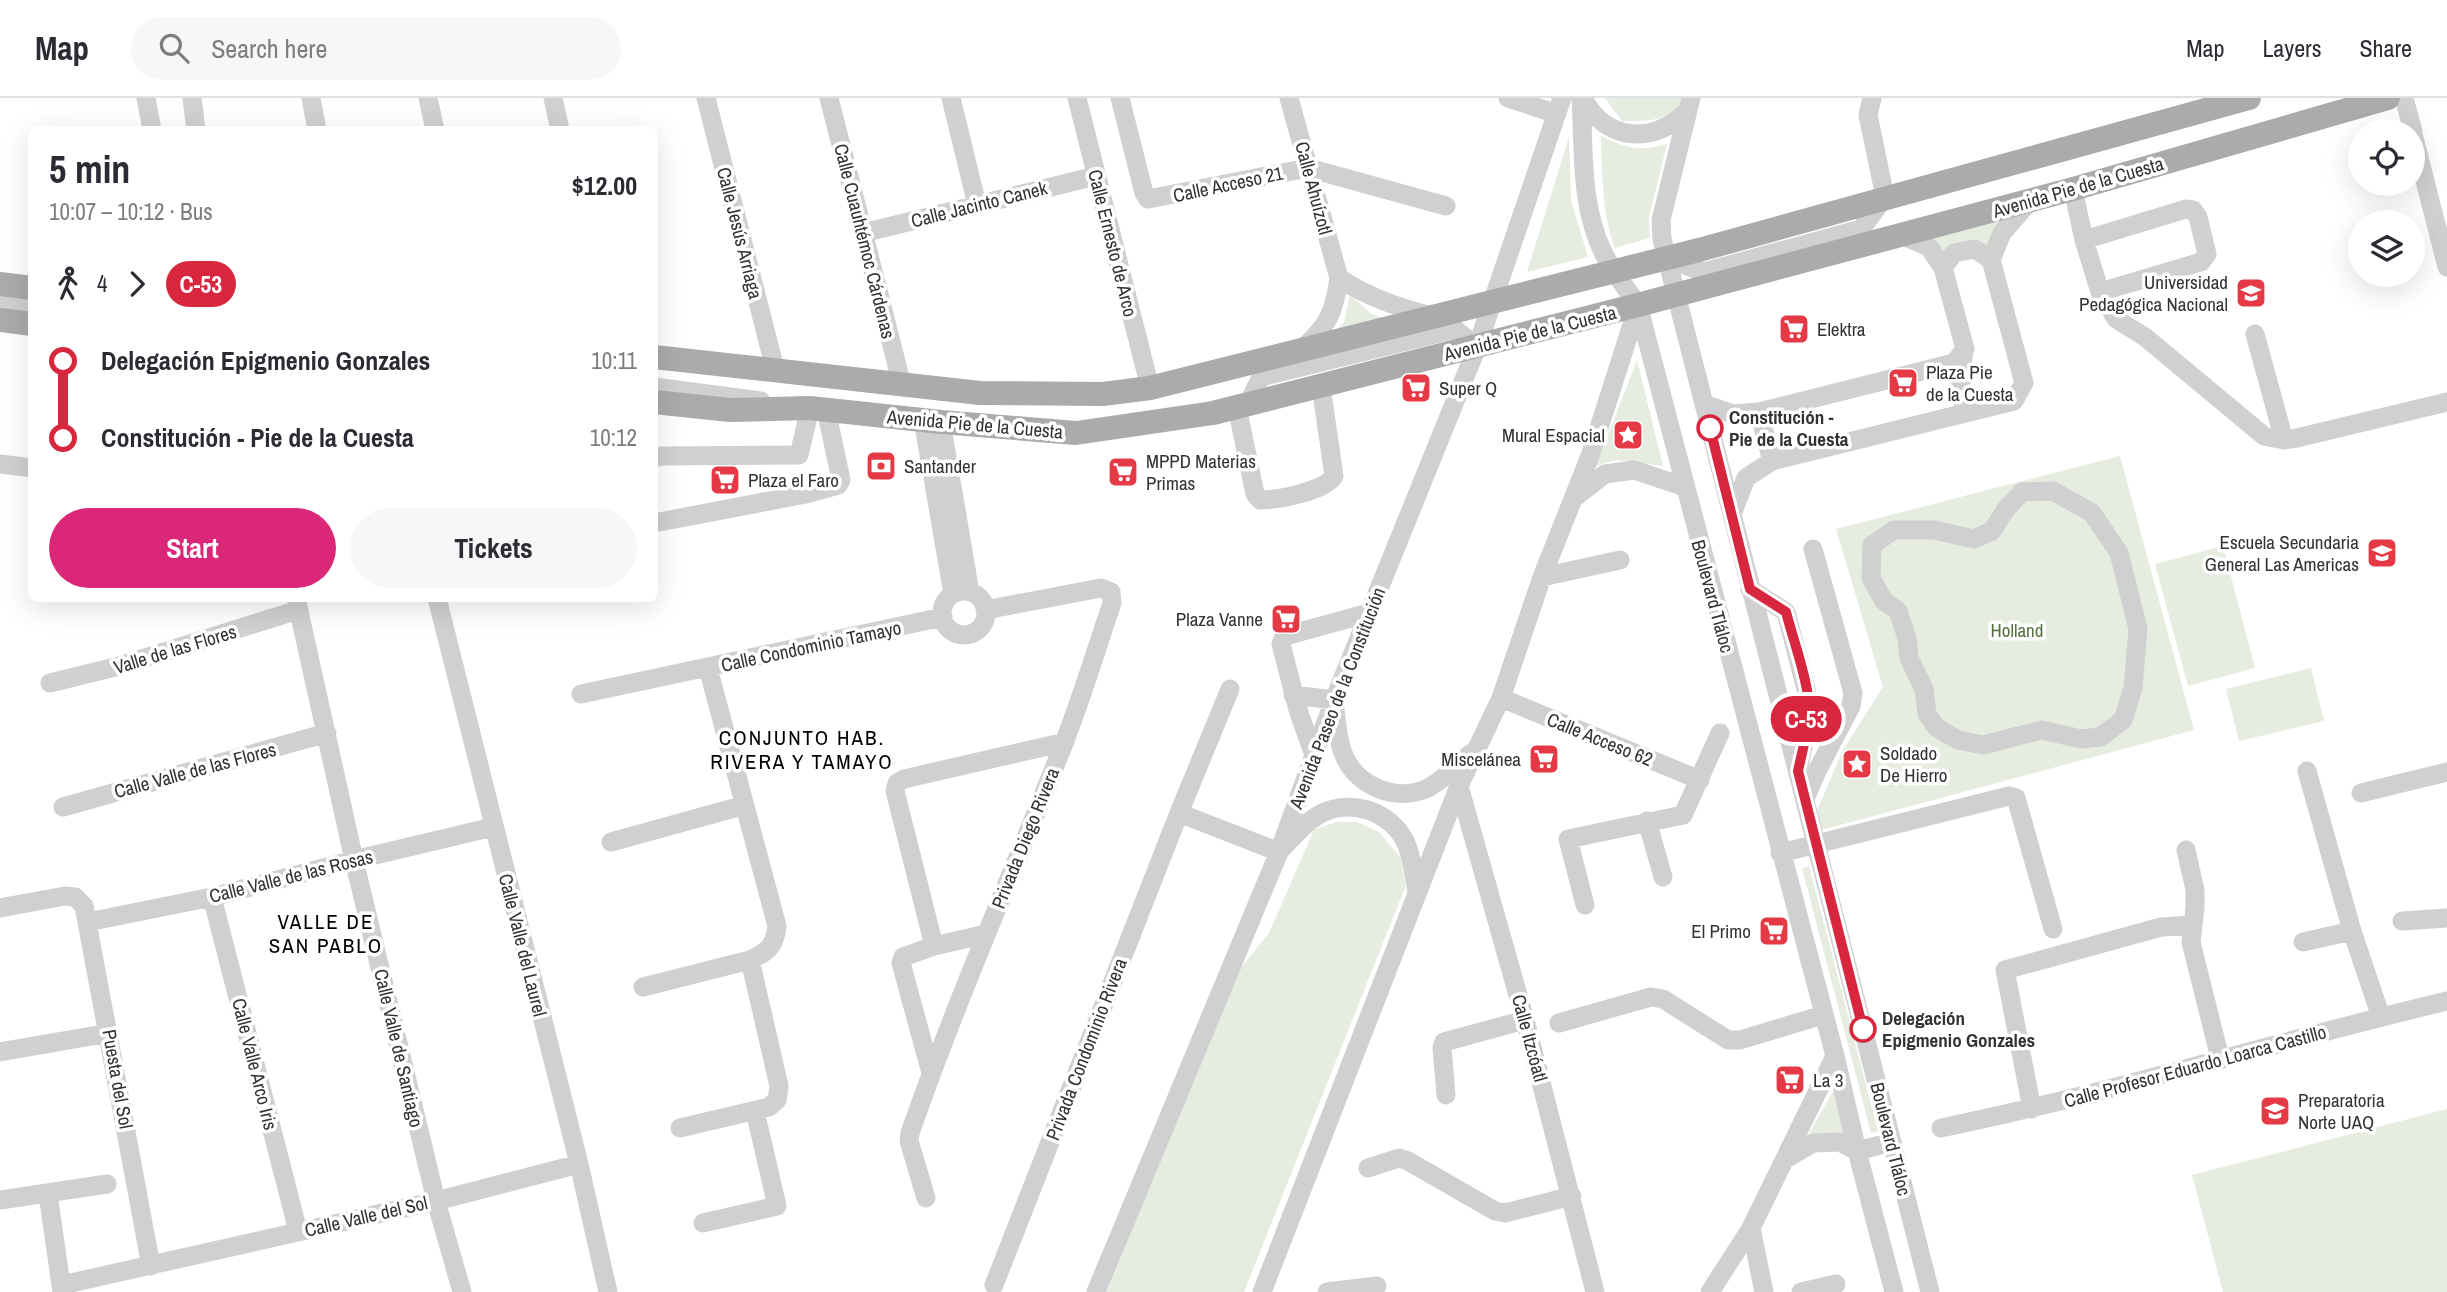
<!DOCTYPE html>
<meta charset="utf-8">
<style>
:root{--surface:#fff;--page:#f7f7f7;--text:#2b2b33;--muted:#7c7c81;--line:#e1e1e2;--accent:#db2777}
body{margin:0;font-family:"Archivo Narrow",sans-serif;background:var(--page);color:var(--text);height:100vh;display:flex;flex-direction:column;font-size:26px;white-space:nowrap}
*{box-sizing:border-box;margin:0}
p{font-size:23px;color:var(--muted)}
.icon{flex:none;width:38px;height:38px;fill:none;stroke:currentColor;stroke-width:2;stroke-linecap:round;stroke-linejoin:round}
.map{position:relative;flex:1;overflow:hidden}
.side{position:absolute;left:28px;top:28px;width:630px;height:476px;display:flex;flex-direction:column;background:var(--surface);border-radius:10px;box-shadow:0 7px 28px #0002}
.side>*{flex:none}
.badge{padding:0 14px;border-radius:23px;font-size:24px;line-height:46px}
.buttons{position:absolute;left:2348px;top:21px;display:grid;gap:14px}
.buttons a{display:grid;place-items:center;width:77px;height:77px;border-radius:50%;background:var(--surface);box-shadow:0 7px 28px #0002;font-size:35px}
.map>.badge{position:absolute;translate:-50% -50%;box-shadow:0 0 0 4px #fff}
.legs{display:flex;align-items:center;gap:10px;height:77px;padding:0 21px;font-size:23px}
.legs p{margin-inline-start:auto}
.overview{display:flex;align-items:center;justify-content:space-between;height:119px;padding:0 21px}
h1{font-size:38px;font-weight:700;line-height:52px}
.action{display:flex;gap:14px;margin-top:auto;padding:14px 21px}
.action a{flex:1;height:80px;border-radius:42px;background:var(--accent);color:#fff;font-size:28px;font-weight:700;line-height:80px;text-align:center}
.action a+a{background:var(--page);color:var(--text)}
ul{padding:0 21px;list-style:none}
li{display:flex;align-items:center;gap:24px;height:77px;font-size:26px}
li i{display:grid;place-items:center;width:10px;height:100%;margin:0 9px;background:currentColor}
li i::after{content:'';width:18px;height:18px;margin:-9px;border:5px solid;border-radius:50%;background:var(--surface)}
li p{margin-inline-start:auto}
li:first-child i{background:linear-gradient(#0000 50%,currentColor 0)}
li:last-child i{background:linear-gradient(currentColor 50%,#0000 0)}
header{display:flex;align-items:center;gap:42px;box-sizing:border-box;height:98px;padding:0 35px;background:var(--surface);border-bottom:2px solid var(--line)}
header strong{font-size:33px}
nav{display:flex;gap:38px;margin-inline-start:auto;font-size:24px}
.search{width:490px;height:63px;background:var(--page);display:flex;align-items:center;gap:18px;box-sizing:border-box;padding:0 24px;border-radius:38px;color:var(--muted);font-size:26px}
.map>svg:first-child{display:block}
.green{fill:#e6ecdf}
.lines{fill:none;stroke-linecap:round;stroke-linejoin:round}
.minor{stroke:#d0d0d0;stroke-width:19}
.major{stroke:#ababab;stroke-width:24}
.line-1-casing{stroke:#fff;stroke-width:16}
.line-1{stroke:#d7263d;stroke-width:10}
.stop-1-dot{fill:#fff;stroke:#d7263d;stroke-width:3.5}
.labels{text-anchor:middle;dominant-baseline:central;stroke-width:7;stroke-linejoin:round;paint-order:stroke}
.street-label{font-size:19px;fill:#333;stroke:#fff}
.poi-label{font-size:19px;fill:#333;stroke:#fff;text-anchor:start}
.stop-label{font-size:19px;font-weight:bold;fill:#333;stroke:#fff;text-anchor:start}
.park-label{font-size:19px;fill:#56703f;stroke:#fff}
.neighbourhood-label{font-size:21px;letter-spacing:2px;fill:#000;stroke:#fff}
</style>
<header>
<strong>Map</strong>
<div class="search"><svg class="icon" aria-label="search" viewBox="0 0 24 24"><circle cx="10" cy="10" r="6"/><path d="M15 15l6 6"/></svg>Search here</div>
<nav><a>Map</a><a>Layers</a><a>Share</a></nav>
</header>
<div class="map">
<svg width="2447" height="1194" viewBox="0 0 2447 1194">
<rect width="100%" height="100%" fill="#fff"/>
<path class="green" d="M1605,0H1682C1674,25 1643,23 1622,23Z
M1601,38C1626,50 1640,54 1667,46L1649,119L1650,140L1615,150C1602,116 1602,75 1601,38Z
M1569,39L1571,102L1588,159L1527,174Z
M2031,102L1991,162L1975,151L1943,170L1901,137Z
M1350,196L1371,216L1383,220L1334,234L1344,224Z
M1637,262L1663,368L1616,362L1596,368Z
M2120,358L2194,632L1814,734L1812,724L1843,652L1883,589L1836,431Z
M2223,448L2255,570L2188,588L2155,466Z
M2311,570L2324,623L2239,643L2226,591Z
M1336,724H1357L1379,734L1400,759L1406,787L1244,1194H1107L1234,878L1269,835L1314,732Z
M1809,768L1878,1033L1871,1035L1802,770Z
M1833,993L1845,1041H1806Z
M2447,1011V1194H2223L2192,1077Z"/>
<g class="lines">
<path class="minor" d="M146,0L152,32
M192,0L196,32
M311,0L317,32
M428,0L435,32
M553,0L560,32
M706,0L775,271
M829,0L902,287
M951,0L977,107
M1077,0L1150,290
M1120,0L1144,95L1148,101L1308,70L1446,108
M1289,0L1339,180C1334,216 1328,227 1301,252
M1508,0L1557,16
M1581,0C1584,50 1580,108 1603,154C1612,173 1626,190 1638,207L1835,958L1857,1053L1894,1194
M1583,0C1605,43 1653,47 1686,14
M1691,0L1661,122L1662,141L1930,1194
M2404,0L2413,33
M2413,36L2447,169
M2073,91L2084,142L2100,194L2201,164L2207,156L2198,119L2193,112L2186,111L2084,142
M863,135L1096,78
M1666,160L1704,174L1861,131L1885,99L1868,17L1872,0
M1943,170L1954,155L1975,151L1991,162
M1339,180C1368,199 1397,209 1431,218
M2100,194L2116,221L2145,239L2264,338L2284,342
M0,204L6,207L32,210
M2255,236L2284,342L2297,340L2447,304
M1964,252L1961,274V301L1972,313
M654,289L761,303
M1248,306L1261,279L1455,231L1477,249
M1704,306L1733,316L1759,314L1954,265L1965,251L1943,170L1929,149L1901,137
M1237,309L1255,396L1260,402C1278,402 1325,393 1334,378L1321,288
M1759,314L1772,363
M923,322L953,496
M941,324L970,494
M654,360L662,358L799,357L810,310L798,308
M0,366L32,370
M2053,393L2092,415L2119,455L2138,531L2133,590L2123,622L2100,639L2081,641L2042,632L1983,647L1958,642L1937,630L1927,616L1924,591L1909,560L1907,540L1898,513L1884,503L1871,480L1872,447L1894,432H1934L1974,441L1992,433L2006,411L2022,394Z
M1574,400L1605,376L1634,372L1685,389
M1732,416L1746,380L1772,363L2014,303L2024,285L1991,162L2002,135L2031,102
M654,425L806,396L838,387L841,382L826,311
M1542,479L1620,462
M1750,491L1786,514L1808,599L1804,644L1799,669
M942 515a22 22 0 1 1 44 0a22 22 0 1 1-44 0Z
M296,500L354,762L436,1103L462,1194
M437,500L579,1066L608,1194
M50,585L119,568L298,512
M581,596L943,519
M1293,597L1334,602C1336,619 1337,639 1343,655C1355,688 1396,705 1428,690C1443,682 1457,668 1470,656
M1501,600L1700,682
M1315,660L1298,612L1281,546L1284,539L1292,536L1369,515
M2307,673L2352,833L2381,919
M1459,688L1525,922L1595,1194
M2361,695L2447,674
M1805,701L1817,673L1851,608L1853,595L1813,451
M63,709L327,635
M1179,715L1279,754C1290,742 1301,729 1314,720C1345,698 1390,711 1406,745C1412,760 1414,777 1417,793
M1647,723L1663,779
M611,744L745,707
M2186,752L2195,792V810L2191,844L2220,960
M1780,755L2009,698L2016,700L2053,831
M212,799L298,1133
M1585,807L1568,741L1683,717L1720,635
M0,810L65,798L75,799L84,808L151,1168
M2402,823L2447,820
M88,824L212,799L354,762L493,729
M2303,844L2352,833
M934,848L895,693L897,685L904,681L1065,644
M643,889L750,862C768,854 775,848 777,828L708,570
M1559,925L1651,899L1663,901L1728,942H1740L1823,917
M0,954L109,935
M931,975L901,865L903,859L934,848L986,836
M1446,997L1442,950L1444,944L1525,922
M2032,1011L2005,872L2161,829L2191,827
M680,1030L769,1009L777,1002L779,988L750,862
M1941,1030C2112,995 2278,943 2447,903
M1787,1060L1813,1045L1840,1044L1857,1053L1892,1044
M1368,1070L1399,1060L1408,1063L1495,1113L1505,1115L1572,1098
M48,1096L62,1194
M926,1100L909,1043L910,1035C956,903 1013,775 1064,645C1082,599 1096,552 1112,505L1111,494L1101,490L985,512
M0,1102L107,1086
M703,1125L777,1108L755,1013
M1751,1130L1764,1194
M62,1187L436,1103L579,1066
M994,1187L1179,715L1230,591
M1096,1194L1279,754L1334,602L1477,249L1562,0
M1262,1194L1459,688L1501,600L1542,479L1590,358L1638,208
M1327,1194L1377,1188
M1710,1194L1751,1130L1835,958
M1801,1194L1836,1186"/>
<path class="major" d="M0,186L32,190
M0,222L32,226
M654,259L980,295L1103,296L1150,290L1699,152L2249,0
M654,304L730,312L810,310L941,324L1076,335L1213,315L1638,207L2073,91L2388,0"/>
</g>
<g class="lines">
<g class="line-1-casing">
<path id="line-1" d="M1710,330L1750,491L1786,514C1793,541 1804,570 1808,598C1811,622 1803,650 1798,673L1863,931"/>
</g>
<use href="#line-1" class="line-1"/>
</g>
<defs>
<g id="university-square" transform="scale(1.575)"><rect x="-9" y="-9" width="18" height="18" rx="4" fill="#e63946" stroke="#fff"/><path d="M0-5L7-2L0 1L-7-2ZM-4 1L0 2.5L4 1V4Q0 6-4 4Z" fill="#fff"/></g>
<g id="supermarket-square" transform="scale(1.575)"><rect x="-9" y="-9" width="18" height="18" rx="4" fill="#e63946" stroke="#fff"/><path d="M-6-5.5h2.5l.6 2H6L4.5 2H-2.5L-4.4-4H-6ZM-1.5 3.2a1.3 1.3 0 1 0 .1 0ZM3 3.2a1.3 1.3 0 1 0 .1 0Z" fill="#fff"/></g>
<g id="sight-square" transform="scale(1.575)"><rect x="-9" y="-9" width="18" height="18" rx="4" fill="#e63946" stroke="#fff"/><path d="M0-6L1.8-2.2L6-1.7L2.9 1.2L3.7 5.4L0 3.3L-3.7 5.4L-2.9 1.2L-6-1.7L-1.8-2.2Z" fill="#fff"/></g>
<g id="bank-square" transform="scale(1.575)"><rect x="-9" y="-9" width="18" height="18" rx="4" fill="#e63946" stroke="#fff"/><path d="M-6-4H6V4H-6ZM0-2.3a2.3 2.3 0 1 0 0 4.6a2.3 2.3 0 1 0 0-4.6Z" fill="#fff"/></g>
<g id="school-square" transform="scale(1.575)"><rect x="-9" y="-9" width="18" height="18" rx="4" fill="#e63946" stroke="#fff"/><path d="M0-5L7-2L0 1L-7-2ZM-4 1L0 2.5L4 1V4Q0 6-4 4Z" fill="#fff"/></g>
</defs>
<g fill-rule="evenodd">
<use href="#university-square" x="2251" y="195"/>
<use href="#supermarket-square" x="1794" y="231"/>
<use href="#supermarket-square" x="1903" y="285"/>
<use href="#supermarket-square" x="1416" y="290"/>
<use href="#sight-square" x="1628" y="337"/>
<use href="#bank-square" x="881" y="368"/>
<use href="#supermarket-square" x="1123" y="374"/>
<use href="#supermarket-square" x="725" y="382"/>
<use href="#school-square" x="2382" y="455"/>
<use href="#supermarket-square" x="1286" y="521"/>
<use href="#supermarket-square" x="1544" y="661"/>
<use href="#sight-square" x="1857" y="666"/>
<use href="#supermarket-square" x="1774" y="833"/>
<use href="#supermarket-square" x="1790" y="982"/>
<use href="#university-square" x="2275" y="1013"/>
</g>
<g class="stop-1-dot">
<circle cx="1710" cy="330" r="12"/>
<circle cx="1863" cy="931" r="12"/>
</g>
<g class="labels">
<g class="street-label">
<text transform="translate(1228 86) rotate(-12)">Calle Acceso 21</text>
<text transform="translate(2078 89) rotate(-16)">Avenida Pie de la Cuesta</text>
<text transform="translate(1314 90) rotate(75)">Calle Ahuízotl</text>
<text transform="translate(979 106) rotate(-14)">Calle Jacinto Canek</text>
<text transform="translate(740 135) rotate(76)">Calle Jesús Arriaga</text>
<text transform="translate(865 143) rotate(76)">Calle Cuauhtémoc Cárdenas</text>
<text transform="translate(1113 145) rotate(76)">Calle Ernesto de Arco</text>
<text transform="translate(1530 235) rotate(-14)">Avenida Pie de la Cuesta</text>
<text transform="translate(975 326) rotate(5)">Avenida Pie de la Cuesta</text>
<text transform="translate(1713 498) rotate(75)">Boulevard Tláloc</text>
<text transform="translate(811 548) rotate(-12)">Calle Condominio Tamayo</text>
<text transform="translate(175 551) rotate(-17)">Valle de las Flores</text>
<text transform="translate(1337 600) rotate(-69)">Avenida Paseo de la Constitución</text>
<text transform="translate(1600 641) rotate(22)">Calle Acceso 62</text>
<text transform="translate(195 672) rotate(-15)">Calle Valle de las Flores</text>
<text transform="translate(1025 740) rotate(-68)">Privada Diego Rivera</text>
<text transform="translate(291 778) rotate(-14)">Calle Valle de las Rosas</text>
<text transform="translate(523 847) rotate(76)">Calle Valle del Laurel</text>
<text transform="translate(1530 940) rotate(75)">Calle Itzcóatl</text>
<text transform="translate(399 950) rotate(77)">Calle Valle de Santiago</text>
<text transform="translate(1086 951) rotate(-69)">Privada Condominio Rivera</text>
<text transform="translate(255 966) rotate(76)">Calle Valle Arco Iris</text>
<text transform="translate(2195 968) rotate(-15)">Calle Profesor Eduardo Loarca Castillo</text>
<text transform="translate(118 981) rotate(80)">Puesta del Sol</text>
<text transform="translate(1891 1041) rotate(76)">Boulevard Tláloc</text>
<text transform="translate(366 1118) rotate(-13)">Calle Valle del Sol</text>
</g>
<g class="poi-label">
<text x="2228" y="184" text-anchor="end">Universidad<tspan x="2228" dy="22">Pedagógica Nacional</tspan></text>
<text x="1817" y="231">Elektra</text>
<text x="1926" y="274">Plaza Pie<tspan x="1926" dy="22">de la Cuesta</tspan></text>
<text x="1439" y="290">Super Q</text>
<text x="1605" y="337" text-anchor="end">Mural Espacial</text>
<text x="1146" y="363">MPPD Materias<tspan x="1146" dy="22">Primas</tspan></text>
<text x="904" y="368">Santander</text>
<text x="748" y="382">Plaza el Faro</text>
<text x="2359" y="444" text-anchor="end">Escuela Secundaria<tspan x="2359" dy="22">General Las Americas</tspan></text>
<text x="1263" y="521" text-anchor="end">Plaza Vanne</text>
<text x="1880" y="655">Soldado<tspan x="1880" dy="22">De Hierro</tspan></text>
<text x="1521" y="661" text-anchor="end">Miscelánea</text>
<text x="1751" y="833" text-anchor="end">El Primo</text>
<text x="1813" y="982">La 3</text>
<text x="2298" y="1002">Preparatoria<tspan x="2298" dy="22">Norte UAQ</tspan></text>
</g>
<g class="stop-label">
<text x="1729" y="319">Constitución -<tspan x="1729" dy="22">Pie de la Cuesta</tspan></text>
<text x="1882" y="920">Delegación<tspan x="1882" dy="22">Epigmenio Gonzales</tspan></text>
</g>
<g class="park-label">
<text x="2017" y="532">Holland</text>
</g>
<g class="neighbourhood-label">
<text x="802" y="639">CONJUNTO HAB.<tspan x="802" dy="24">RIVERA Y TAMAYO</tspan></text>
<text x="326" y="823">VALLE DE<tspan x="326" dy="24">SAN PABLO</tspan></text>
</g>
</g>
</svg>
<div class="buttons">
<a><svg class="icon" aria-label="locate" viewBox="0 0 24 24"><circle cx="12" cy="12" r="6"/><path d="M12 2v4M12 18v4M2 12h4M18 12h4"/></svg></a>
<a><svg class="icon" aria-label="layers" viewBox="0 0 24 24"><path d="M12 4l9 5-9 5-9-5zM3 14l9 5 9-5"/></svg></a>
</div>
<b class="badge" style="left:1806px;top:621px;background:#d7263d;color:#fff">C-53</b>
<section class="side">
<div class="overview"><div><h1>5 min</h1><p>10:07 – 10:12 · Bus</p></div><b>$12.00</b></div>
<div class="legs"><svg class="icon" aria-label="walk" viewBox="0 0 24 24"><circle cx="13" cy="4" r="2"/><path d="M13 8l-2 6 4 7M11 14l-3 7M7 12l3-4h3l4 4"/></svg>4<svg class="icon" aria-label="forward" viewBox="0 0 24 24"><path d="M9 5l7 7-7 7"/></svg><b class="badge" style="background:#d7263d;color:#fff">C-53</b></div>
<ul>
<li><i style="color:#d7263d"></i><b>Delegación Epigmenio Gonzales</b><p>10:11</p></li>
<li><i style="color:#d7263d"></i><b>Constitución - Pie de la Cuesta</b><p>10:12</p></li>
</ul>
<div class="action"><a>Start</a><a>Tickets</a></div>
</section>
</div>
